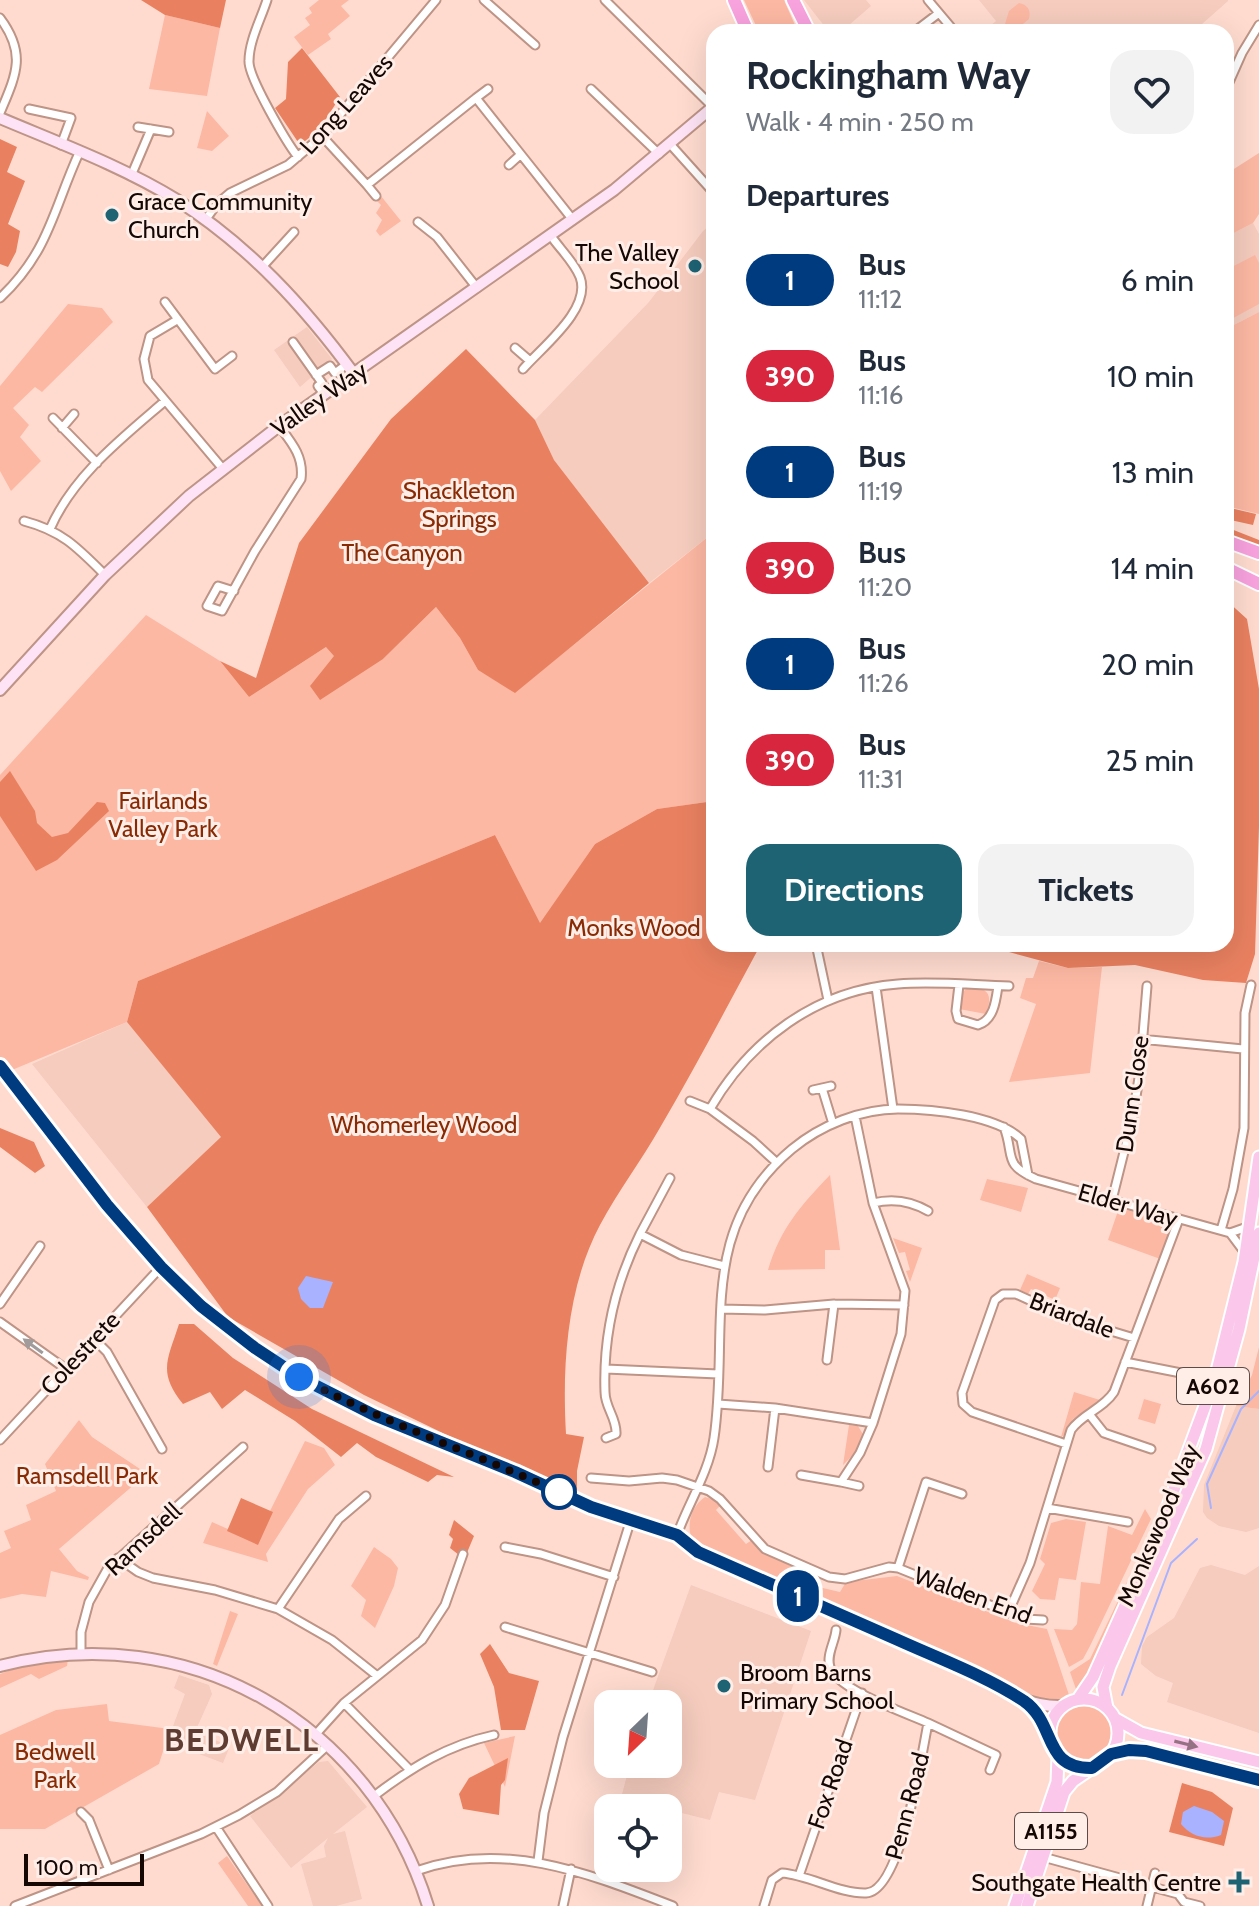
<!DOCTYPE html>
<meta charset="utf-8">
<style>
:root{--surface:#fff;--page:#f2f2f3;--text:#1f2937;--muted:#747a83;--accent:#1e6374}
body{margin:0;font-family:Cabin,sans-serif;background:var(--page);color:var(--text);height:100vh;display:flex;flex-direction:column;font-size:30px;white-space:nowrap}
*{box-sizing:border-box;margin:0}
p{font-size:26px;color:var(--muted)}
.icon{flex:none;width:44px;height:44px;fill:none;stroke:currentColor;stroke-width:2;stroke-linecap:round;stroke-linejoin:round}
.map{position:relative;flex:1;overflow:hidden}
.sheet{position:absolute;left:706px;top:24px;width:528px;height:928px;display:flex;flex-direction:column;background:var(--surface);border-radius:24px;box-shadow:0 8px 32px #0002}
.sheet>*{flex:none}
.badge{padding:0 16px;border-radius:26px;font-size:28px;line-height:52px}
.needle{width:52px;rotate:205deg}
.tools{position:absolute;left:594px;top:1690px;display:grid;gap:16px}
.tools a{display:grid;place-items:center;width:88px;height:88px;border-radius:16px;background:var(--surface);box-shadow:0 8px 32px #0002;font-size:40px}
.scale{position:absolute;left:24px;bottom:20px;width:120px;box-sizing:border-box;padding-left:8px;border:4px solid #150704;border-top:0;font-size:22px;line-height:28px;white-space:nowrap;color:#150704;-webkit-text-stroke:6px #ffede7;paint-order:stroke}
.you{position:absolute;width:40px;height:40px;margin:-20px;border:6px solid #fff;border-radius:50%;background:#1a73e8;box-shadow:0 0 0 12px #1a73e833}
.map>.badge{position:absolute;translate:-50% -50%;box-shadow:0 0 0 4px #fff}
h2{padding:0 40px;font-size:30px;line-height:72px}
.round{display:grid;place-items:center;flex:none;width:84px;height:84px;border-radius:24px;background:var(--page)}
.headline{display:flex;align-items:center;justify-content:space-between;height:136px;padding:0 40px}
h1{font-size:38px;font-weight:700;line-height:60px}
.primary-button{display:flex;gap:16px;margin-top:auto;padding:16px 40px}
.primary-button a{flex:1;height:92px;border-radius:24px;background:var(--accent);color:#fff;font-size:32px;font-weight:700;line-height:92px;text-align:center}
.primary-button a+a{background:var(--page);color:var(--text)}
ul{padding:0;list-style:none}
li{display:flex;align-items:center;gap:24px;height:96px;padding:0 40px}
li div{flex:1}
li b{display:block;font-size:30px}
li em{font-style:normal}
li .badge{min-width:88px;font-weight:700;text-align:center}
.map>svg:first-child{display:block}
.built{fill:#f5ccbe}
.green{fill:#fcb8a3}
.forest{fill:#e98160}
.water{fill:#a9b2fe}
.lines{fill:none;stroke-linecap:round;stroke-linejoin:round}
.stream{stroke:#a9b2fe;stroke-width:2}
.street-casing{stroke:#bd9486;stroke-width:11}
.secondary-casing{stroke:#bd9486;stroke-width:14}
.primary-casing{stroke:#fff;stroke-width:15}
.highway-casing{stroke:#fff;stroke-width:16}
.street{stroke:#fff;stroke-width:7}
.secondary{stroke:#fde3f5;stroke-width:10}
.primary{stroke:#fbc7eb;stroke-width:11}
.highway{stroke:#f8a2de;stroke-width:12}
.oneway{fill:#a19c9b}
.oneway2{fill:#947183}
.line-casing{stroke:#fff;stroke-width:18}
.line{stroke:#003b80;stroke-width:12}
.walk{stroke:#150704;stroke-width:8;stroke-dasharray:0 14.4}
.poi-dot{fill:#1e6374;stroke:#ffede7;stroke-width:3}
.stop-dot{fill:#fff;stroke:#003b80;stroke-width:4}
.labels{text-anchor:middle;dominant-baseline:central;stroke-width:6;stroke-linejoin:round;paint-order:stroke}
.shield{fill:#ffede7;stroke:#5b4c48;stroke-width:2}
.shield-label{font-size:22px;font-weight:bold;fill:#150704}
.street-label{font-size:24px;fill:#150704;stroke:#ffede7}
.poi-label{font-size:24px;fill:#150704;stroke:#ffede7;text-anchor:start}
.park-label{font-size:24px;fill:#882b05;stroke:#ffede7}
.district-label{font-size:32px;font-weight:bold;letter-spacing:2px;fill:#5f3c31;stroke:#ffede7}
</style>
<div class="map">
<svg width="1259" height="1906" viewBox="0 0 1259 1906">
<rect width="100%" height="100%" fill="#ffdbcf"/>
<path class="built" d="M804,0H866L871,6L841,32H829Z
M979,0H1228V1L1193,32H983L996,21Z
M714,222V532L649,583L554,460L535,420L649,302L703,231Z
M1253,223L1259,234V312L1226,329V237Z
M307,327L332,359L300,387L274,350Z
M127,1022L222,1137L147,1207L32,1064Z
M1236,1406L1259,1409V1528L1246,1532L1219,1526L1207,1518L1203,1512L1204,1485Z
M1211,1565L1245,1575L1259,1566V1733L1167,1702L1173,1683L1156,1676L1141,1664L1142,1646L1147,1637L1174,1618L1200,1568Z
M691,1585L811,1631L755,1800L719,1792L710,1820L621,1798L630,1764H668V1704H648Z
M179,1675L209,1685L212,1694L195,1732L230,1746L223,1763L167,1742L185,1694L174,1688Z
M328,1761L367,1807L333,1834L345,1831L362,1899L336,1906H313L301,1864L326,1857L324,1846L328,1838L291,1868L250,1816L319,1762Z"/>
<path class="green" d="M319,0H349L341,6L350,16L328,34L331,39L308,55L294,37L310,25L305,18L312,13L309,8Z
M744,0H784L798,32H759Z
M1019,3C1028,5 1031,10 1029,19L1023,24L1004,27L1009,11Z
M165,15L220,28L207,96L149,89Z
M207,111L229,136L212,151L197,148Z
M1259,153V214L1253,223L1226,237V174Z
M381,196L401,221L380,236L376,231L382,220L376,213L381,205L376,200Z
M1255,255L1259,263V304L1226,322V270Z
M68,304L102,308L113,322L42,392L35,387L13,408L29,425L20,437L41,461L11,491L0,471V386Z
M1259,312V514L1226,506V329Z
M714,532V801L657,809L595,844L540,924L495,835L138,981L127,1022L0,1075V775L146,615L220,661L249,697L326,647L383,659L436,607L460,638L478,670L515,692Z
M1039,961L1068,968L1102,967L1090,1073L1009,1082L1036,1004L1020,998L1026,978H1033Z
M968,987C989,988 993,994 986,1014L959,1009L963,992Z
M830,1175L840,1250H825V1269L768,1270C780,1229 801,1205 830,1175Z
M987,1179L1028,1188L1021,1212L980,1200Z
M1119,1208L1165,1220L1170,1224L1172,1236L1163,1260L1108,1240Z
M893,1238L922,1248L910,1282L906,1271L910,1270L905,1252L899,1253Z
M1027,1274L1060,1288L1055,1300L1031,1289L1028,1294L1020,1290Z
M1259,1347V1409L1236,1406L1252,1375Z
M1074,1392L1100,1400L1073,1419L1066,1434L1061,1437Z
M1144,1399L1161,1404L1155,1424L1138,1419Z
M79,1420L92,1437L143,1471L142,1478L59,1549L77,1571L89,1577L88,1580L51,1571L46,1597L22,1594L0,1599V1553L11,1548L4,1531L31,1520L26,1505L56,1491L45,1464Z
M849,1425L858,1426L864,1436L855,1453L843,1465Z
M305,1441L324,1448L335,1465L308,1489L266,1554L268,1562L203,1543L212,1522L255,1541Z
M705,1497L715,1500L720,1506L716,1510L746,1544L752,1540L763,1552L811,1576L814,1586L840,1592L846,1582L897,1576L1016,1623L1047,1629L1069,1695L1057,1701L1045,1702L1026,1698L946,1656L700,1550C684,1537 687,1509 705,1497Z
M1145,1509L1151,1519L1090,1646L1083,1659L1069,1667L1054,1629L1072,1630L1077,1624L1081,1582L1100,1584L1108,1526L1132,1535Z
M1066,1519L1086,1522L1076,1580L1059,1578L1055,1600L1040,1599L1032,1591L1045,1564L1040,1559L1051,1523Z
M374,1547L391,1559L398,1568L394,1586L375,1628L361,1616L366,1600L351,1586Z
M1134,1575L1093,1673L1077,1692L1070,1672L1090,1659L1128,1580Z
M230,1611L238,1614L217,1666L213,1664Z
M68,1659L67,1666L39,1679L31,1674L0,1688V1674L28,1664Z
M1056 1733a29 29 0 1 1 58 0a29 29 0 1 1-58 0Z
M107,1704L109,1721L170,1729L159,1764L45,1829H0V1735L56,1710Z
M515,1736L505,1787L484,1743Z
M227,1856L262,1906H248L218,1863Z"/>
<path class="forest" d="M141,0H226L220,28L165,15Z
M302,48L340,97L319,130L300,145L275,108L286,99L288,62Z
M0,139L17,147L7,172L25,181L8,224L20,231L16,252L8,267L0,264Z
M466,349L535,420L554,460L649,583L515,693L478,670L460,638L436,607L383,659L320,700L310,686L334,656L326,647L249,697L220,661L256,678L299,543L391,419Z
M1226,507L1256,514L1253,525L1226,519Z
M1226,527L1259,540V547L1226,536Z
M1226,600L1247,619L1259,689V827L1255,954L1246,983L1203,980L1135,965L1068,968L1009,952L857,944H1226Z
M10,771L35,811L37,823L52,837L68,833L97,802L105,803L109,811L57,860L36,871L0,816V782Z
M714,801V944H761C728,1005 696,1066 661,1126C642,1160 618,1191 600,1225C567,1287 562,1365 566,1434L584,1437L577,1471V1498L364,1395L228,1317L147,1207L221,1137L127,1022L138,981L495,835L540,923L595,844L657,809Z
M0,1128L34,1142L45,1166L35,1173L0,1147Z
M179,1324H194L233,1358L312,1409L454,1477L437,1475L428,1482L376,1457L357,1443L341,1457L295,1421L245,1390L222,1409L210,1392L183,1404C157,1372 168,1359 179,1324Z
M241,1498L273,1512L258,1545L227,1531Z
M454,1520L474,1536L466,1555H459L450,1548L453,1539L449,1535Z
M490,1644L509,1673L539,1681L525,1730H501L494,1687L480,1654Z
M508,1758L505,1780L501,1785L499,1815L463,1809L459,1794L469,1778Z
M1182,1783L1212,1792L1233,1808L1224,1846L1169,1832Z"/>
<path class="water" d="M306,1276L333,1282L323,1308H310L301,1299L298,1288Z
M1194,1806L1212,1812L1224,1821L1221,1835C1205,1841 1191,1836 1181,1824L1183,1812Z"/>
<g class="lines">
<path class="stream" d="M1211,1508L1207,1484L1241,1409L1259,1391
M1122,1695L1171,1563L1197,1539"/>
<g class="street-casing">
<path id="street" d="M267,0C261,19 249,41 249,61C248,77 287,143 298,157
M484,0L535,45
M605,0L713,107
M928,0L955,32
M0,18C27,54 16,75 0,113
M914,32L939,13
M591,89L659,154
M1226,89L1242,53L1259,25
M476,98L488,89
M29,109L71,118L61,145
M138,127L169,132
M322,136L367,185L476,98L573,220
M670,144L714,193
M509,165L520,155
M131,176L151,129
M367,185L376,196
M206,219L217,204L230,193L288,165L322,136L436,0
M418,222L437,237L477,288
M263,266L294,232
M0,298C49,252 53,210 79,153
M165,302L215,369L232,356
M177,320L150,336L144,359L148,380L223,469
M293,342L322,383L318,386L325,395
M515,348L530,361
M523,369C542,347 592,309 580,277C574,262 560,249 551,236
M316,375L330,366L335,373L347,364
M53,418L97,463
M62,428L74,414
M24,521C62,531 77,547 105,575
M50,529C73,476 122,438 165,401
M234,591L218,586L207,606L222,611L255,551L301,479C304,457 292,443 279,426
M816,944L828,1000
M959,985L956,1011L958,1019L978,1025C994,1020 996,1000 998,986
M876,987L893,1109
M1140,1039L1243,1049
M822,1088L833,1124
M813,1090L831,1086
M690,1101L710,1109
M1004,1127C1015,1156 1002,1164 1036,1179L1230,1233L1250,1226
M776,1162L753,1141L710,1109C750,1040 816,990 898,984C934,981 972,985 1009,986
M670,1178L640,1234L681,1255L724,1266
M1112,1200L1133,1116L1140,1071L1147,986
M873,1203C893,1198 911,1201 928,1211
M1221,1230L1233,1189L1244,1128L1245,1013L1251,985
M1230,1233L1245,1253
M0,1304L40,1246
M721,1309L765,1310L834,1304L904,1305
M0,1322L66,1369
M94,1339L107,1352L162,1449
M827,1360L834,1304
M1125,1362L1181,1373
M606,1369L718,1374
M718,1404L775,1408L873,1423
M1089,1414L1104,1433L1151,1449
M606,1438L616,1434C617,1418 605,1408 605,1392C603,1337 616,1282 640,1234
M0,1440L161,1267
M1066,1444L972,1412L963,1404L962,1393L995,1300L1003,1294H1016L1071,1319L1134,1338
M768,1467L775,1408
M801,1475L841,1482L860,1453L873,1423L901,1334L905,1291L873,1203L855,1116
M591,1478L629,1481L662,1478L677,1480L709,1491L720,1499L765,1549L829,1577L845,1579L889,1567L898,1568L1025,1619L1043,1620
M841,1482L859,1486
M1047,1508L1128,1522
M677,1535C688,1504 709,1472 714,1438C730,1330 695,1230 792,1149C821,1125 861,1109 898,1109C932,1109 996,1115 1021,1139L1028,1175
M505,1547L541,1554L614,1577
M118,1558L138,1572L153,1578L215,1590L278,1609L332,1640L376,1675
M898,1568L926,1482L962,1494
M278,1609L339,1519L366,1496
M1008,1613L1030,1563L1071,1430C1082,1414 1103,1409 1114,1392L1179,1219
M505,1627L652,1672
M81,1653V1632L89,1602L108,1568L243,1447
M344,1703L410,1770
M928,1723L996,1755L990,1770
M316,1734L344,1703L422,1640L445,1605L463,1554
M374,1796C412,1767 448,1745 494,1735
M81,1812L89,1820L109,1870
M216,1827L268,1906
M1043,1857L1178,1894L1184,1902L1200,1906
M538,1861L544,1813L563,1737L631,1519
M416,1871C505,1839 590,1874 673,1906
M799,1876L862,1693
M15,1906L201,1834L239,1815L277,1792L328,1745
M563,1906L571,1869
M764,1906L772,1880L782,1873C809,1875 840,1894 866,1893C901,1892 922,1753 928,1723C906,1713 836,1689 830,1667C826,1655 835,1642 836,1630
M1147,1906L1155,1873"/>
</g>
<g class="secondary-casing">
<path id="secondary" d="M0,118C59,143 122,166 177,200C249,246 304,306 354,374
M0,690L105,575L189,496L279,426L614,190L714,106
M0,1066L107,1205L161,1267L201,1306L255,1348L299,1377L374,1415L515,1472L591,1507L677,1535L698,1552C782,1589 866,1626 950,1663C987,1679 1021,1708 1062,1706
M0,1666C188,1617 371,1722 428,1906
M1027,1703L1040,1717L1049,1734"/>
</g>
<g class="primary-casing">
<path id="primary" d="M1050 1733a34 34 0 1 1 68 0a34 34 0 1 1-68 0Z
M1078,1699L1093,1677L1159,1530L1215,1379L1244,1262L1259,1157
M1107,1708L1103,1687L1110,1666L1206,1449L1239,1329L1259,1233
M1116,1719L1141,1733L1259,1762
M1111,1754L1129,1750L1146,1751L1259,1780
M1015,1906L1057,1782L1058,1757
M1027,1906L1064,1792L1073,1781L1092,1768"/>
</g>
<g class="highway-casing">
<path id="highway" d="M734,0L748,32
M793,0L809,32
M1226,541L1259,553
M1226,568L1259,584"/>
</g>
<use href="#street" class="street"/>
<use href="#secondary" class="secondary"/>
<use href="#primary" class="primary"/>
<use href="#highway" class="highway"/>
</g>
<defs><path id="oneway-solid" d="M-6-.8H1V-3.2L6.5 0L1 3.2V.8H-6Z" transform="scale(2)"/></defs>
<use class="oneway" href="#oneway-solid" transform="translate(33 1346) rotate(-144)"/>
<use class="oneway2" href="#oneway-solid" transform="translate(1186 1744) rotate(14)"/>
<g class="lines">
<g class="line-casing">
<path id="line" d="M0,1066L107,1205L161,1267L201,1306L255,1348L299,1377L374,1415L515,1472L591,1507L677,1535L698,1552C765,1581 831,1611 898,1640C940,1659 986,1676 1024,1701C1057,1724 1042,1769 1092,1768L1111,1754L1129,1750L1146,1751L1259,1780"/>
</g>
<use href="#line" class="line"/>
<path class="walk" d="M299,1377C384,1423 477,1454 565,1495L559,1492"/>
</g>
<g class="poi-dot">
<circle cx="112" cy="215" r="8"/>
<circle cx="695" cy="266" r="8"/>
<circle cx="724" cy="1686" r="8"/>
<path d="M1235 1870h8v8h8v8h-8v8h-8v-8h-8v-8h8z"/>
</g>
<circle class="stop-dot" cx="559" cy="1492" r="16"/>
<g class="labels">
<g class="shield">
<rect x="1177" y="1368" width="72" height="36" rx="6"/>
<rect x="1015" y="1813" width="72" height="36" rx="6"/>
</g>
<g class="shield-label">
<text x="1213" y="1386">A602</text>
<text x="1051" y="1831">A1155</text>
</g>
<g class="street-label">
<text transform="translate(346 104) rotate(-48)">Long Leaves</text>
<text transform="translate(319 399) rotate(-35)">Valley Way</text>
<text transform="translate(1132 1094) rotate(-82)">Dunn Close</text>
<text transform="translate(1128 1205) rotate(16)">Elder Way</text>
<text transform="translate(1072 1315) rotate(21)">Briardale</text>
<text transform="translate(80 1353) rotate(-47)">Colestrete</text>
<text transform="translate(1158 1525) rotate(-67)">Monkswood Way</text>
<text transform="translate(143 1539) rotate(-43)">Ramsdell</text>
<text transform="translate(973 1595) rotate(20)">Walden End</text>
<text transform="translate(830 1784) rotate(-71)">Fox Road</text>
<text transform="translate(907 1806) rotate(-75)">Penn Road</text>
</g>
<g class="poi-label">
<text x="128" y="201">Grace Community<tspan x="128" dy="28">Church</tspan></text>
<text x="679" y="252" text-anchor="end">The Valley<tspan x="679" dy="28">School</tspan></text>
<text x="740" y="1672">Broom Barns<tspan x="740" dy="28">Primary School</tspan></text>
<text x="1221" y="1882" text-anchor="end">Southgate Health Centre</text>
</g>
<g class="park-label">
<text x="459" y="490">Shackleton<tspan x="459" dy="28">Springs</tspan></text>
<text x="402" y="552">The Canyon</text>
<text x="163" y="800">Fairlands<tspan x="163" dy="28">Valley Park</tspan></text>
<text x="634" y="927">Monks Wood</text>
<text x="424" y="1124">Whomerley Wood</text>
<text x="87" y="1475">Ramsdell Park</text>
<text x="55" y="1751">Bedwell<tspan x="55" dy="28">Park</tspan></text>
</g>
<g class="district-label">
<text x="242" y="1739">BEDWELL</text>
</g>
</g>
</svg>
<div class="tools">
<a><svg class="needle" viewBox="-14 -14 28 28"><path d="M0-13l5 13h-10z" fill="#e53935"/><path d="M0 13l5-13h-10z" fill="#747a83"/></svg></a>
<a><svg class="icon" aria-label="locate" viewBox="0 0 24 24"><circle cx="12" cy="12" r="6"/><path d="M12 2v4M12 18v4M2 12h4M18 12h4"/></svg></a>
</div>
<div class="scale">100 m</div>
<div class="you" style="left:299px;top:1377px"></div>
<b class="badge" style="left:798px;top:1596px;background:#003b80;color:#fff">1</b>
<section class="sheet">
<div class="headline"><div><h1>Rockingham Way</h1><p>Walk · 4 min · 250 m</p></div><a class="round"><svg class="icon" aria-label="heart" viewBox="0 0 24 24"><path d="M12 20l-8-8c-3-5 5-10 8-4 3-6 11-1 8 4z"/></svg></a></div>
<h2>Departures</h2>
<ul>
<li><span class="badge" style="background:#003b80;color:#fff">1</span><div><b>Bus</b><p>11:12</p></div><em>6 min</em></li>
<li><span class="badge" style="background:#d7263d;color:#fff">390</span><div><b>Bus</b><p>11:16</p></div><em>10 min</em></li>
<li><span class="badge" style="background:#003b80;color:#fff">1</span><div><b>Bus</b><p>11:19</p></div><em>13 min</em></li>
<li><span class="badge" style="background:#d7263d;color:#fff">390</span><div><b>Bus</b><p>11:20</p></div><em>14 min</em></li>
<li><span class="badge" style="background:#003b80;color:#fff">1</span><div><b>Bus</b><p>11:26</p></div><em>20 min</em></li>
<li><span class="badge" style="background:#d7263d;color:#fff">390</span><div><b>Bus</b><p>11:31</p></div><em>25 min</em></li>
</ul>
<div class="primary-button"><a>Directions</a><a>Tickets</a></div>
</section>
</div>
